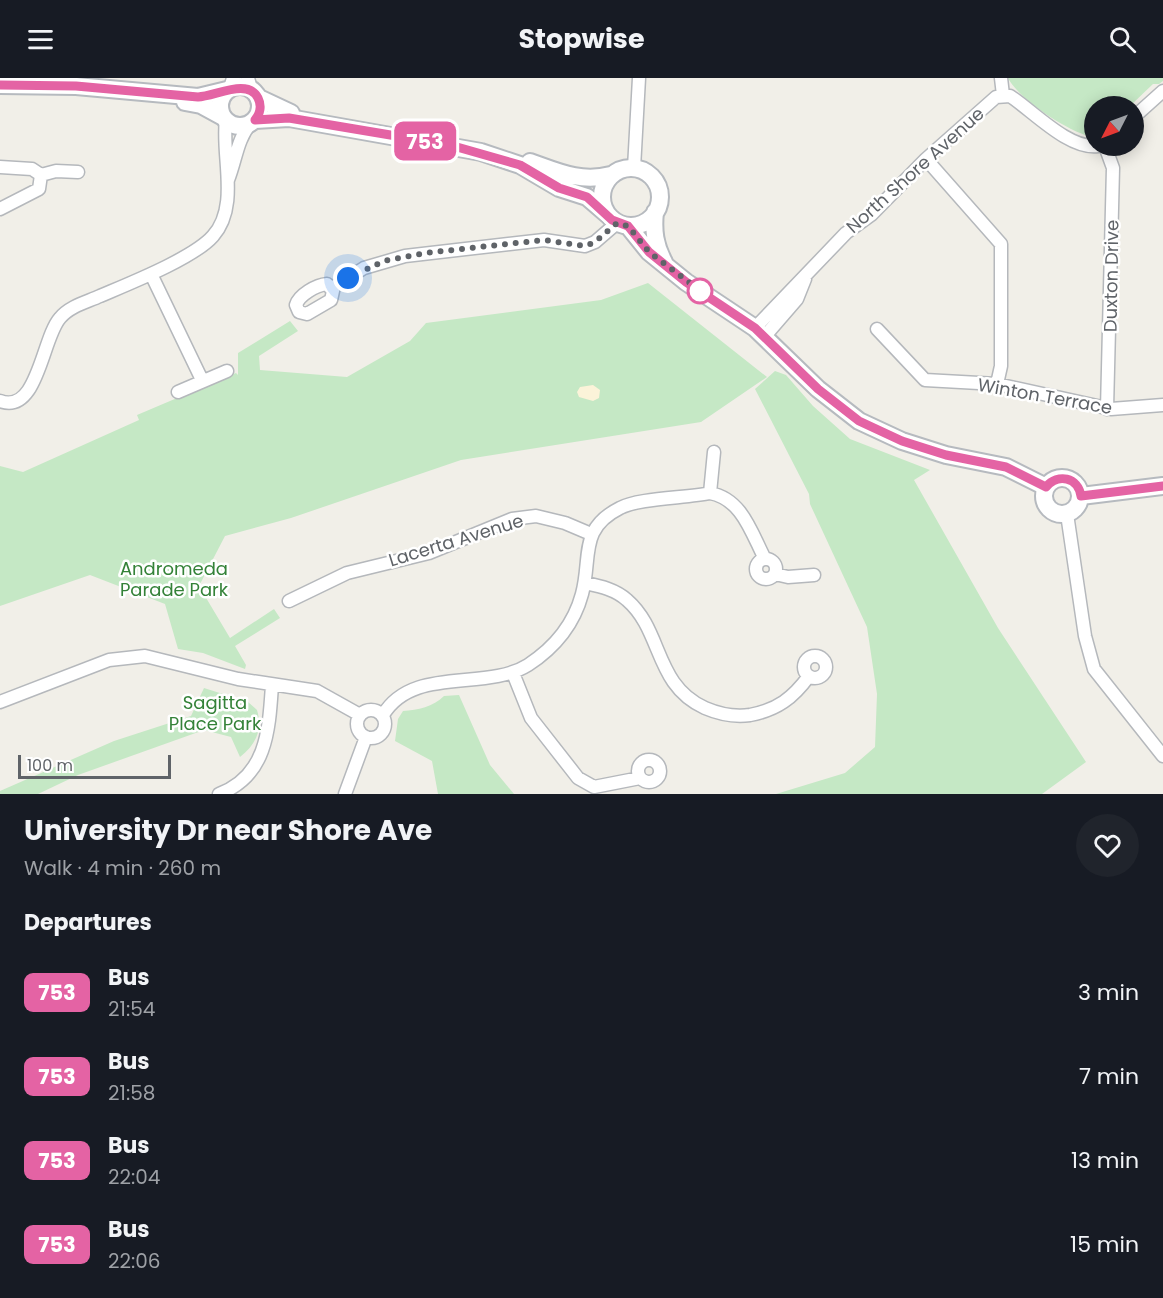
<!DOCTYPE html>
<meta charset="utf-8">
<style>
:root{--surface:#171b24;--page:#20242c;--text:#f1f3f6;--muted:#9ea1a6}
body{margin:0;font-family:Poppins,sans-serif;background:var(--page);color:var(--text);height:100vh;display:flex;flex-direction:column;font-size:22px;white-space:nowrap}
*{box-sizing:border-box;margin:0}
p{font-size:20px;color:var(--muted)}
.icon{flex:none;width:33px;height:33px;fill:none;stroke:currentColor;stroke-width:2;stroke-linecap:round;stroke-linejoin:round}
.map{position:relative;height:716px;overflow:hidden}
.details{display:flex;flex-direction:column;background:var(--surface);flex:1}
.details>*{flex:none}
.badge{padding:0 12px;border-radius:9px;font-size:21px;line-height:39px}
.needle{width:39px;rotate:228deg}
.tools{position:absolute;left:1084px;top:18px;display:grid;gap:12px}
.tools a{display:grid;place-items:center;width:60px;height:60px;border-radius:50%;background:var(--surface);box-shadow:0 3px 15px #0003;font-size:30px}
.scale{position:absolute;left:18px;bottom:15px;width:153px;box-sizing:border-box;padding-left:6px;border:3px solid #5f6368;border-top:0;font-size:16px;line-height:21px;white-space:nowrap;color:#5f6368;-webkit-text-stroke:4px #fff;paint-order:stroke}
.you{position:absolute;width:30px;height:30px;margin:-15px;border:4px solid #fff;border-radius:50%;background:#1a73e8;box-shadow:0 0 0 9px #1a73e833}
.map>.badge{position:absolute;translate:-50% -50%;box-shadow:0 0 0 3px #fff}
h2{padding:0 24px;font-size:22px;line-height:54px}
.round{display:grid;place-items:center;flex:none;width:63px;height:63px;border-radius:32px;background:var(--page)}
.summary{display:flex;align-items:center;justify-content:space-between;height:102px;padding:0 24px}
h1{font-size:28px;font-weight:700;line-height:45px}
ul{padding:0;list-style:none}
li{display:flex;align-items:center;gap:18px;height:84px;padding:0 24px}
li div{flex:1}
li b{display:block;font-size:22px}
li em{font-style:normal}
li .badge{min-width:66px;font-weight:700;text-align:center}
header{display:flex;justify-content:space-between;align-items:center;height:78px;padding:0 24px;background:var(--surface);font-size:27px;font-weight:700}
.map>svg:first-child{display:block}
.green{fill:#c5e8c5}
.sand{fill:#fbf3d9}
.lines{fill:none;stroke-linecap:round;stroke-linejoin:round}
.street-casing{stroke:#b5b8bc;stroke-width:15}
.secondary-casing{stroke:#b6babf;stroke-width:20}
.street{stroke:#fff;stroke-width:12}
.secondary{stroke:#fff;stroke-width:16}
.line-casing{stroke:#fff;stroke-width:14}
.line{stroke:#e463a4;stroke-width:9}
.walk{stroke:#5f6368;stroke-width:6;stroke-dasharray:0 10.8}
.stop-dot{fill:#fff;stroke:#e463a4;stroke-width:3}
.labels{text-anchor:middle;dominant-baseline:central;stroke-width:5;stroke-linejoin:round;paint-order:stroke}
.street-label{font-size:18px;fill:#5f6368;stroke:#fff}
.park-label{font-size:18px;fill:#348238;stroke:#fff}
</style>
<header><svg class="icon" aria-label="menu" viewBox="0 0 24 24"><path d="M4 6h16M4 12h16M4 18h16"/></svg>Stopwise<svg class="icon" aria-label="search" viewBox="0 0 24 24"><circle cx="10" cy="10" r="6"/><path d="M15 15l6 6"/></svg></header>
<div class="map">
<svg width="1163" height="716" viewBox="0 0 1163 716">
<rect width="100%" height="100%" fill="#f1efe8"/>
<path class="green" d="M1008,0H1163V3L1159,6H1153L1130,28H1095V60C1070,55 1020,23 1008,0Z
M648,205L767,299L701,344L461,382L291,440L225,458L199,508L230,560L274,531L280,540L235,568L246,587L245,591L203,575L178,571L165,526L90,497L0,528V388L23,394L139,342L137,337L236,295L238,297V275L290,243L298,253L259,278L260,292L347,299L410,263L426,245L601,222Z
M775,293L786,297L813,328L850,361L930,392L914,402L998,550L1086,684L1042,716H776L845,695L875,669L877,616L867,549L810,426L809,416L755,311Z
M204,610L248,624L257,632C263,652 256,666 240,679L231,659L204,652L78,697L38,716H0V713L114,663L191,638Z
M459,617L490,687L514,716H438L432,683L395,663L398,641L403,633C418,632 433,629 444,618Z"/>
<path class="sand" d="M593,307L600,312L599,320L593,323L579,319L577,314L580,309Z"/>
<g class="lines">
<g class="street-casing">
<path id="street" d="M248,0L251,11
M1001,0L1003,17
M230,10L233,0
M1134,39L1163,13
M1105,68L1113,90L1107,331
M926,81L1001,166V288L997,306
M0,89L32,91L41,97
M634,90L639,0
M41,97L56,93L78,94
M228,102C236,82 237,61 251,45
M0,131L39,111L41,97
M151,196L202,302
M327,206L333,213L331,222L307,236L299,234L296,227C299,217 316,207 327,206Z
M332,210L364,190L405,178L544,162L585,168L595,164L617,145
M755,250L846,155L871,137L926,81L996,19L1010,18C1033,33 1069,72 1098,68
M877,251L925,302L997,306L1111,331L1163,327
M765,258L797,221L805,201
M178,314L227,293
M0,323C38,337 42,260 60,240C70,228 87,224 100,218C128,206 194,180 213,158C240,128 221,77 226,42
M710,415L714,374
M1067,436L1085,558L1094,591L1163,678
M756 491a10 10 0 1 1 20 0a10 10 0 1 1-20 0Z
M775,496L788,499L814,497
M585,505C599,508 615,511 627,522C663,553 654,607 705,630C719,636 735,639 750,637C777,632 793,620 809,598
M289,523L347,495L429,475L512,441L536,438L565,445L591,456
M804 589a11 11 0 1 1 22 0a11 11 0 1 1-22 0Z
M513,595L531,640L578,700L594,709L640,700
M0,624L109,582L145,578L238,601L317,613L360,637
M357 646a14 14 0 1 1 28 0a14 14 0 1 1-28 0Z
M383,637C413,587 485,614 528,587C554,570 574,546 582,516C592,480 578,451 620,430C638,420 687,420 710,415C742,421 751,454 765,481
M638 693a11 11 0 1 1 22 0a11 11 0 1 1-22 0Z
M219,716C267,698 269,652 272,607
M345,716L366,659"/>
</g>
<g class="secondary-casing">
<path id="secondary" d="M0,7L76,8L198,19L227,12
M220 28a20 20 0 1 1 40 0a20 20 0 1 1-40 0Z
M259,20L291,35
M185,24L201,27L223,39
M255,42L289,40L481,74L520,87L559,110L587,119L608,137
M530,84C558,94 581,105 611,97
M602 119a29 29 0 1 1 58 0a29 29 0 1 1-58 0Z
M655,134C653,153 655,167 664,184
M628,148L649,174L686,204L755,250L818,311L859,343L902,363L946,377L1006,389L1046,409
M1044 418a18 18 0 1 1 36 0a18 18 0 1 1-36 0Z
M1081,418L1163,408"/>
</g>
<use href="#street" class="street"/>
<use href="#secondary" class="secondary"/>
</g>
<g class="lines">
<g class="line-casing">
<path id="line" d="M0,7L76,8L198,19C216,18 248,0 258,20C262,28 260,36 255,42L289,40L450,67L520,87L559,110L587,119L612,142L628,148L649,174L686,204L755,250L818,311L859,343L902,363L946,377L1006,389L1046,409C1058,395 1078,399 1081,418L1163,408"/>
</g>
<use href="#line" class="line"/>
<path class="walk" d="M348,200L384,183L425,175L544,162L585,168L595,164L617,145L628,148L649,174L703,215L700,213"/>
</g>
<circle class="stop-dot" cx="700" cy="213" r="12"/>
<g class="labels">
<g class="street-label">
<text transform="translate(915 92) rotate(-42)">North Shore Avenue</text>
<text transform="translate(1111 198) rotate(-89)">Duxton Drive</text>
<text transform="translate(1045 318) rotate(10)">Winton Terrace</text>
<text transform="translate(456 462) rotate(-17)">Lacerta Avenue</text>
</g>
<g class="park-label">
<text x="174" y="490">Andromeda<tspan x="174" dy="21">Parade Park</tspan></text>
<text x="215" y="624">Sagitta<tspan x="215" dy="21">Place Park</tspan></text>
</g>
</g>
</svg>
<div class="tools">
<a><svg class="needle" viewBox="-14 -14 28 28"><path d="M0-13l5 13h-10z" fill="#e53935"/><path d="M0 13l5-13h-10z" fill="#9ea1a6"/></svg></a>
</div>
<div class="scale">100 m</div>
<div class="you" style="left:348px;top:200px"></div>
<b class="badge" style="left:425px;top:63px;background:#e463a4;color:#fff">753</b>
</div>
<section class="details">
<div class="summary"><div><h1>University Dr near Shore Ave</h1><p>Walk · 4 min · 260 m</p></div><a class="round"><svg class="icon" aria-label="heart" viewBox="0 0 24 24"><path d="M12 20l-8-8c-3-5 5-10 8-4 3-6 11-1 8 4z"/></svg></a></div>
<h2>Departures</h2>
<ul>
<li><span class="badge" style="background:#e463a4;color:#fff">753</span><div><b>Bus</b><p>21:54</p></div><em>3 min</em></li>
<li><span class="badge" style="background:#e463a4;color:#fff">753</span><div><b>Bus</b><p>21:58</p></div><em>7 min</em></li>
<li><span class="badge" style="background:#e463a4;color:#fff">753</span><div><b>Bus</b><p>22:04</p></div><em>13 min</em></li>
<li><span class="badge" style="background:#e463a4;color:#fff">753</span><div><b>Bus</b><p>22:06</p></div><em>15 min</em></li>
</ul>
</section>
